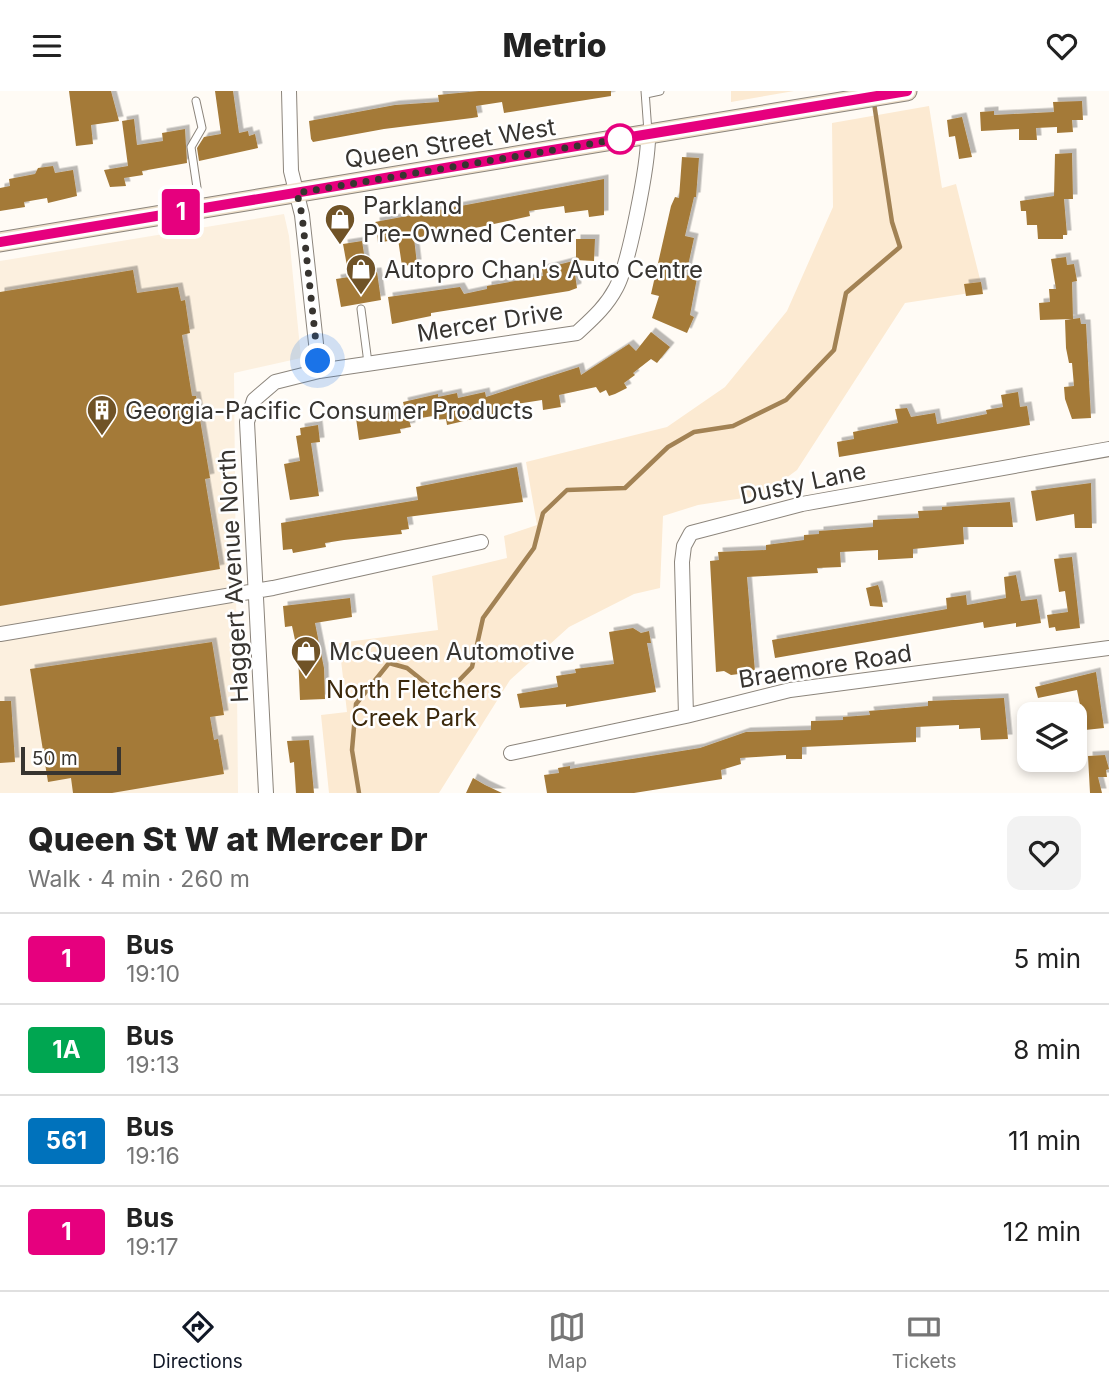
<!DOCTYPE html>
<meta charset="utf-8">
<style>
:root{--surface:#fff;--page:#f2f2f2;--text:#222;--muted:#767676;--line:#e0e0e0;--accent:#111827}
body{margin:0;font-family:Inter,sans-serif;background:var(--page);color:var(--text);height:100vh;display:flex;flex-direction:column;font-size:26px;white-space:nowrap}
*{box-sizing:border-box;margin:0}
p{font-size:23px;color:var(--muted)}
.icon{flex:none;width:38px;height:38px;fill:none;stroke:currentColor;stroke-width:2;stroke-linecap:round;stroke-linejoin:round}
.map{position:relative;height:702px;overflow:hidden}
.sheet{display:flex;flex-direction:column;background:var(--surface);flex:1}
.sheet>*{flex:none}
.badge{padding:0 14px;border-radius:5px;font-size:24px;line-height:46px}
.buttons{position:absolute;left:1017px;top:611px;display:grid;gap:14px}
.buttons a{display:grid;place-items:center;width:70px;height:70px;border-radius:14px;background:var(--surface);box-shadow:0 4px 10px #0003;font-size:35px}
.scale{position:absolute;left:21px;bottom:18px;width:100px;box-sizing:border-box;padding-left:7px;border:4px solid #373430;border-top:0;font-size:19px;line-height:24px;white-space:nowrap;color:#373430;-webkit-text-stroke:5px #fff;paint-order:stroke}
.you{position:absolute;width:35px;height:35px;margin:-18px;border:5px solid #fff;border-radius:50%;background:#1a73e8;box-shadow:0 0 0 10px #1a73e833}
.map>.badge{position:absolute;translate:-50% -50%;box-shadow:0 0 0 4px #fff}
.round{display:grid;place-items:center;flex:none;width:74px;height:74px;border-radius:14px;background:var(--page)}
.head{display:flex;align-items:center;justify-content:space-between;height:119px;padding:0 28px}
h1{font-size:33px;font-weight:800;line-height:52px}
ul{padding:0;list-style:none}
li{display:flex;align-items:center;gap:21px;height:91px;padding:0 28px;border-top:2px solid var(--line)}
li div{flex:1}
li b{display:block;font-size:26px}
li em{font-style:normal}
li .badge{min-width:77px;font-weight:700;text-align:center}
header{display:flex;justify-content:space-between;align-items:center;height:91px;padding:0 28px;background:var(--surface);font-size:32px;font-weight:800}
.dock{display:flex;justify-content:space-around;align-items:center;height:98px;border-top:2px solid var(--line);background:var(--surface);font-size:19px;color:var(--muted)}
.dock a{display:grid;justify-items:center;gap:4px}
.dock .on{color:var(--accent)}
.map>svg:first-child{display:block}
.built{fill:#fcf0df}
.green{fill:#fcead2}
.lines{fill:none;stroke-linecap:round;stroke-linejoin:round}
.stream{stroke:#a28254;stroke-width:4.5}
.building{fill:#a47a39;filter:url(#shadow)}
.lane-casing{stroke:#8c857c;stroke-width:9}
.street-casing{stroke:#8c857c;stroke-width:16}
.secondary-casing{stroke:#8c857c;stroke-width:21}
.lane{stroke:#fff;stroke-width:7}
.street{stroke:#fff;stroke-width:14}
.secondary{stroke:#eee0ca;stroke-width:19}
.line-casing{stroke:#fff;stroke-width:16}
.line{stroke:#e6007e;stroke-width:10}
.walk{stroke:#373430;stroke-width:7;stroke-dasharray:0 12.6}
.stop-dot{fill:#fff;stroke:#e6007e;stroke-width:3.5}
.labels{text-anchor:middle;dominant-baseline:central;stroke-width:5;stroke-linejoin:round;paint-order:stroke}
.street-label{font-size:24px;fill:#373430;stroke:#fff}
.poi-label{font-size:24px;fill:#373430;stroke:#fff;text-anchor:start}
.park-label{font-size:24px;fill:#3c290c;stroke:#fff}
</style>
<header><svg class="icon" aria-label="menu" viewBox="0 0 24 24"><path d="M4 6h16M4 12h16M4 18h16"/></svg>Metrio<svg class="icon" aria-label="heart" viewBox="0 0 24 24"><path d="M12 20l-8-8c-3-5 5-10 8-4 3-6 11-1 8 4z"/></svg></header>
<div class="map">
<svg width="1109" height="702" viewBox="0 0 1109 702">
<defs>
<filter id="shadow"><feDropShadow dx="4.5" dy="-4.5" stdDeviation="0" flood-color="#0004"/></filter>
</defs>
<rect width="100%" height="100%" fill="#fffbf5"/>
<path class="built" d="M284,123L289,145L301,267L234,282L238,702H0V170Z"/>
<path class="green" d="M731,0H794L731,11Z
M929,15L942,97L956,93L983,200L905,212L797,379L763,404L698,414L663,425L660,497L634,503L569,536L510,589L439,702H329L321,624L347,621L339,552L438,539L432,485L507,467L504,445L537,434L526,371L667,336L725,296L787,220L833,116L832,32Z"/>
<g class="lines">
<path class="stream" d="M359,702L352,659L356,613L389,572L407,577L443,606L472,576L483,527L534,457L543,422L567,399L625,397L668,356L694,341L733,335L786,309L834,259L846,202L900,156L892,131L874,12"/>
</g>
<path class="building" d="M69,0H111L119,30L91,34L93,53L76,55Z
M215,0H233L239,42L248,40L249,45L255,43L258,57L199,70L197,57L204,46L221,43Z
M479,0H611V5L504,22L502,11L476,15L478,26L472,27L384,38L313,51L311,48L309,30L395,14L439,11L438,4Z
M1082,10L1083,29H1072L1073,41L1057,42V36L1036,37L1037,49H1019V38L981,40L980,21L994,20V24L1054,21L1053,11Z
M962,26L972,66L959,68L955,45L949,46L947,29Z
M134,28L137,54L163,50L162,42L185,38L187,72L142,80L143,84L124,87L126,95L110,96L104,79L128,75L122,30Z
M1072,62L1073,108H1064L1067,144H1063V148H1038L1037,134H1027L1026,120H1021L1020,110L1054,105L1055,63Z
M682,66L699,67L696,106H694L685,145L694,147L686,184L697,187L690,224L694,226L687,242L652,227L659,205L651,203L671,115L675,106L679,107Z
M53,75L55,82L73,79L77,105L48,112L47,107L24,111L25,116L0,120V97L10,95L9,88L35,83L38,77Z
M604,88V124L589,126L588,119L565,122L564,115L529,120L530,125L480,136L414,147L417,173L402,175L398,148L378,152L375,131Z
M576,148H595L594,170L576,169Z
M362,150L367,182L377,181L381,209L341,216L336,188L349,186L343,153Z
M1066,166L1067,174L1074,173L1077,190L1072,191L1073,228L1080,227L1081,233H1086L1091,327L1072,328L1065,308L1064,296L1074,295L1072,272H1069L1066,257L1065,229L1072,228L1040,229L1039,212L1050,211L1049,198H1056L1051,168Z
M573,170L577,197L569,200L431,222V225L392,233L388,206L460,196L464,203L487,198V195L543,185L542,178Z
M133,179L137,202L178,196L181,210L185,209L190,242L182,244L192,305H196L210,387L205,388L220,478L0,515V201Z
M981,191L983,203L966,205L964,193Z
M651,241L670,256L657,272L651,268L633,282L635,284L624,292L627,297L615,303L609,305L606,299L600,302L596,296L559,304L561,316L543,319L542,309L497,316L498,322L447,334L446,328L434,329L433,325L409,329L411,336L400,338L401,342L359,349L356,327L405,319L403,311L438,303V306L457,302L458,307L485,301L486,306L579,276L581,284L629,253L636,260Z
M1018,301L1020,316L1027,315L1030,334L839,366L837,351L854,348L853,341L898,332L895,318L907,317L911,326L935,322L937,333L987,323L986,319L1003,316L1001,304Z
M318,334L320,351L311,352L319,405L290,409L284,373L300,370L296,345L301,344L300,337Z
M517,376L523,411L407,426L409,438L401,439L402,443L344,449L325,452L326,456L293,462L292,458L283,459L281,432L418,409L416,396Z
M1091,392L1092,437H1075L1074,423L1036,430L1031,400Z
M1010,411L1013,436H963L964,453L913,458V467L878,469V459L840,461L841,476L817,477L818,482L747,486L755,581L731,584L724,580L716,581L710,470L719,469L718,461L766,459V454L804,449V444L819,443V440L873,436V429L919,427L918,420L942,419V416Z
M1072,466L1080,537L1056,540L1055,536L1049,537L1047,524L1068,521L1065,500L1059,501L1054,468Z
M1016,484L1021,510L1037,508L1041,532L1016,536V532L984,537L983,531L775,567L772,549L947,518L946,507L966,504L967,514L1006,507L1004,486Z
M878,494L880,500L883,516L870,515L866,497Z
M350,507L352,526L315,532L324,577L325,608L300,609L298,563L292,535L285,536L283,515Z
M633,537L641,542L649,540L651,552H647L656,601L566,616V613L520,617L517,603L558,596L556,585L576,582L575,578L614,573L609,541Z
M212,551L224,624L210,626L214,649L218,648L224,683L112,702H73L71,687L48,691L30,578Z
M1096,581L1104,637L1085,639L1077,599L1038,607L1035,596Z
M1004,607L1008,648L981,649L980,637L959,638V634L916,636V651L802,656V668H786V664L740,667L741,673L721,679L722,688L634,702H547L544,684L559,682L558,677L570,675V678L700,657L746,641L811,639V630L843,629V626L870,624L869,620L928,615V610Z
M0,610H11L15,671L0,672Z
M309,649L314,702H296L294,671L290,672L287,650Z
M1105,664L1109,678L1106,679L1107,686H1098L1102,702H1090L1088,665Z
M473,687L485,694L502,702H466Z"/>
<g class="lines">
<g class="lane-casing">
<path id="lane" d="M645,0L648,41
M646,3L660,0
M196,10L202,37L191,56L200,117
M361,218L368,272"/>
</g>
<g class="street-casing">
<path id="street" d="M289,0L291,80L302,124L319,280
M0,543L273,497L481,451
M686,625L682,471L684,455L691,442L802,413L1109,358
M511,662L686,625L790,599L1109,557
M266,702L247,331L254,309L275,291L319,280L577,242C592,228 606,216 616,197C629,174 649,70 648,43"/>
</g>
<g class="secondary-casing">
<path id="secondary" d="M0,151L907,0"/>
</g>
<use href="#lane" class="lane"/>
<use href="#street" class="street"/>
<use href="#secondary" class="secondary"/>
</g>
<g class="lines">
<g class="line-casing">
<path id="line" d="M0,151L907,0"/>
</g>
<use href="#line" class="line"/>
<path class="walk" d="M318,270L302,124L297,102L625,47L620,48"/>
</g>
<defs>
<g id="shop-pin" transform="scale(1.575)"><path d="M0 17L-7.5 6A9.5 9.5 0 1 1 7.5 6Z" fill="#705327" stroke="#fff"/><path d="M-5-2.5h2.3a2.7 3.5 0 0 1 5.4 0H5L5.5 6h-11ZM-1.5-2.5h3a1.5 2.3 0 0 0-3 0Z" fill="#fff"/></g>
<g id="building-pin" transform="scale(1.575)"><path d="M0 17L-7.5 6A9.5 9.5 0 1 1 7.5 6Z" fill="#705327" stroke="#fff"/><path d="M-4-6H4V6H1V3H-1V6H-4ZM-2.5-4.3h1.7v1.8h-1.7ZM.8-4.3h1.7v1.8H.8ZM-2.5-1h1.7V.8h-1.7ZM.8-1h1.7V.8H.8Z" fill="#fff"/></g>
</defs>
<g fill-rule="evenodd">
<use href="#shop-pin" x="340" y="128"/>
<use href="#shop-pin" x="361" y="178"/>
<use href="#building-pin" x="102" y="319"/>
<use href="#shop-pin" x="306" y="560"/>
</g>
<circle class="stop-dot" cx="620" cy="48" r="14"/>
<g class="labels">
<g class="street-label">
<text transform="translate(450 52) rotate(-9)">Queen Street West</text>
<text transform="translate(490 231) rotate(-9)">Mercer Drive</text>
<text transform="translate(803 392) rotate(-12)">Dusty Lane</text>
<text transform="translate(233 485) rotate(-93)">Haggert Avenue North</text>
<text transform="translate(825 575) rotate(-9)">Braemore Road</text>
</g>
<g class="poi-label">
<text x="363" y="114">Parkland<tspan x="363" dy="28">Pre-Owned Center</tspan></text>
<text x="384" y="178">Autopro Chan's Auto Centre</text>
<text x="125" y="319">Georgia-Pacific Consumer Products</text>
<text x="329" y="560">McQueen Automotive</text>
</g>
<g class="park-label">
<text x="414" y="598">North Fletchers<tspan x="414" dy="28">Creek Park</tspan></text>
</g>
</g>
</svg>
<div class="buttons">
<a><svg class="icon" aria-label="layers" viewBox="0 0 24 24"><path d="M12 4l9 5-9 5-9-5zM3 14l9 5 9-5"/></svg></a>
</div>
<div class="scale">50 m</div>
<div class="you" style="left:318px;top:270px"></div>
<b class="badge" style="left:181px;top:121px;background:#e6007e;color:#fff">1</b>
</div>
<section class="sheet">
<div class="head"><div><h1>Queen St W at Mercer Dr</h1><p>Walk · 4 min · 260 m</p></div><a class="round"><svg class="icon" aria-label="heart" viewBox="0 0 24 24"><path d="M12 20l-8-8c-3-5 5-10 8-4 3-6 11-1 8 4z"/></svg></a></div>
<ul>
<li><span class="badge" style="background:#e6007e;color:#fff">1</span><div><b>Bus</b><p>19:10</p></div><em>5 min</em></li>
<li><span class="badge" style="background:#00a651;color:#fff">1A</span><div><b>Bus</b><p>19:13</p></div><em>8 min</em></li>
<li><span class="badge" style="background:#0072bc;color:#fff">561</span><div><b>Bus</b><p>19:16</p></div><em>11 min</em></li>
<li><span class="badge" style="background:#e6007e;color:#fff">1</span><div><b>Bus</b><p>19:17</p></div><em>12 min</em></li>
</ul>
</section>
<nav class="dock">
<a class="on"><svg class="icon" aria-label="directions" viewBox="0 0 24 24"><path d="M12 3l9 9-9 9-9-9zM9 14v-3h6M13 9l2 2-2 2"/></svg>Directions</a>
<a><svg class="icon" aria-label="map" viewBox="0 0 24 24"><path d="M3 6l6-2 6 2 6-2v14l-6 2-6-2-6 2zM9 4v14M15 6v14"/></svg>Map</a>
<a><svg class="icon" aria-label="tickets" viewBox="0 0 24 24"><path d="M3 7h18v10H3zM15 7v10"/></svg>Tickets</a>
</nav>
